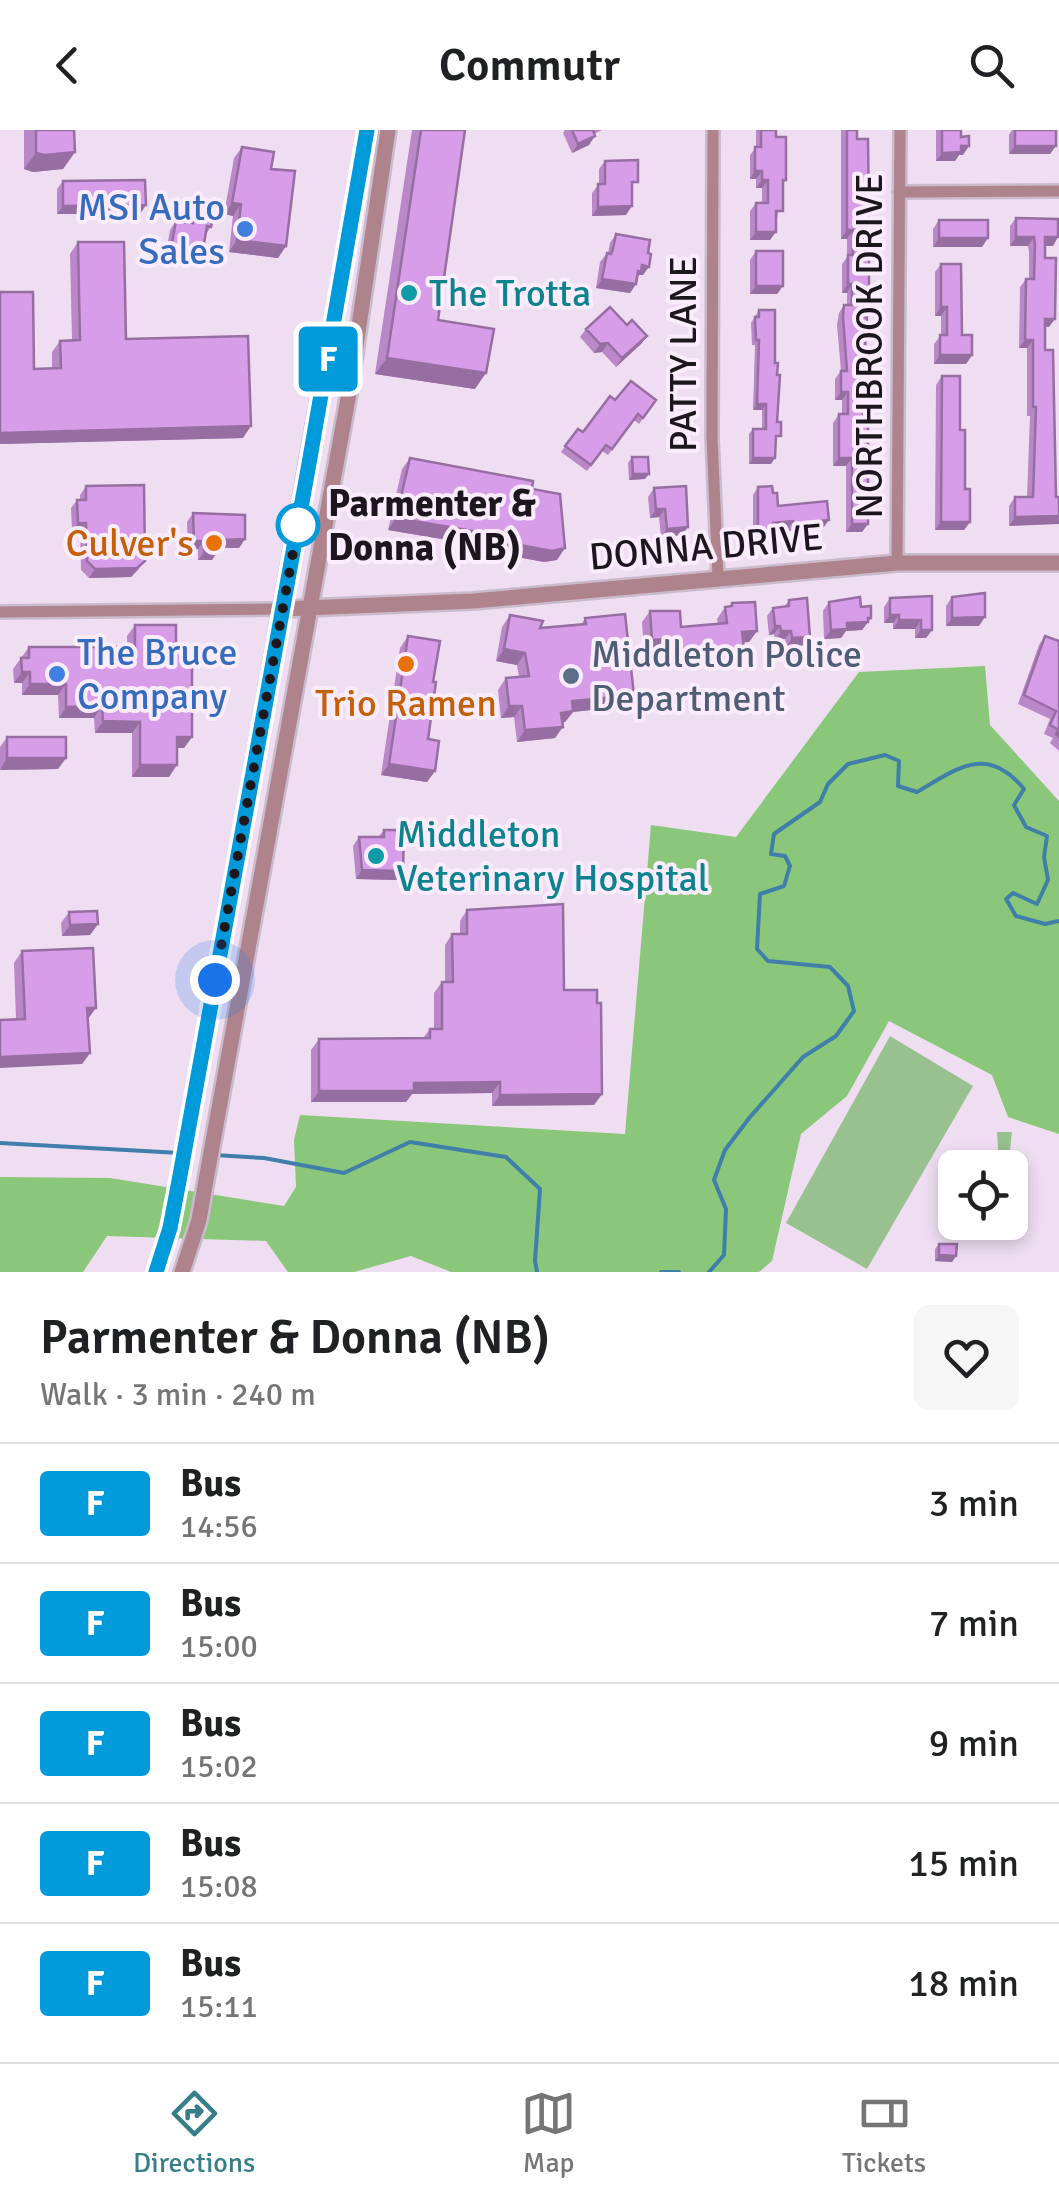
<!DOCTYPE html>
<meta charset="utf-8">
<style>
:root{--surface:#fff;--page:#f6f6f6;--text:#202124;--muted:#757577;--line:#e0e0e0;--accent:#377e88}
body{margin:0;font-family:Signika,sans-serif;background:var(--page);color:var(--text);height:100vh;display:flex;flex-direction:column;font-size:38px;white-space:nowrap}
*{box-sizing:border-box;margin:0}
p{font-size:32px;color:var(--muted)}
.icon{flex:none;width:55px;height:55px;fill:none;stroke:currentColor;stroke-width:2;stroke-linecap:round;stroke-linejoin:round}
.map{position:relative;height:1142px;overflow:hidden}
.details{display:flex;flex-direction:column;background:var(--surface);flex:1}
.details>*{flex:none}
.badge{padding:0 20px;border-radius:8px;font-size:35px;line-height:65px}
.fabs{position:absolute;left:938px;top:1020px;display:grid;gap:20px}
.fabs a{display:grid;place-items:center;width:90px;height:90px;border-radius:15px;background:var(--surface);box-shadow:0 5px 15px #0003;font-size:50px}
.you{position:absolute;width:50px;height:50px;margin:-25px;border:8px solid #fff;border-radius:50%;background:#1a73e8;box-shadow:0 0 0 15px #1a73e833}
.map>.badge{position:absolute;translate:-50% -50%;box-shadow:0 0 0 5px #fff}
.round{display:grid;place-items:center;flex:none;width:105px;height:105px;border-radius:15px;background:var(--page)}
.headline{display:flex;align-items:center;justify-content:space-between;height:170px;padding:0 40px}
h1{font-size:48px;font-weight:600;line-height:75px}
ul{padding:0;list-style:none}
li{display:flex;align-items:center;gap:30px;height:120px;padding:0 40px;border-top:2px solid var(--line)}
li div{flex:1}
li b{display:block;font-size:38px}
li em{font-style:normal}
li .badge{min-width:110px;font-weight:700;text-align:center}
header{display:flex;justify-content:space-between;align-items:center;height:130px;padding:0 40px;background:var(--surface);font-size:45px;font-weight:600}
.menu{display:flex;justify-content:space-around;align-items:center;height:140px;border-top:2px solid var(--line);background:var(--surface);font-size:28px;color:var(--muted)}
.menu a{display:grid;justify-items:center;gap:5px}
.menu .on{color:var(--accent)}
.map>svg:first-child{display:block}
.green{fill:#99c08f}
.forest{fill:#8ac77a}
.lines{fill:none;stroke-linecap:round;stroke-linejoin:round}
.stream{stroke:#3f7faa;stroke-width:4}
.minor-casing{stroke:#c9bacc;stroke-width:16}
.tertiary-casing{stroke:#c9bacc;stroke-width:20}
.minor{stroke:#af838b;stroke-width:11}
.tertiary{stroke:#af838b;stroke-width:15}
.wall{fill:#ba87c8}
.shaded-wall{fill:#976ea2}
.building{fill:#d89de8;stroke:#976ea2;stroke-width:2.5}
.line-casing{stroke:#fff;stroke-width:22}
.line{stroke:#009ada;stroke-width:15}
.walk{stroke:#1c161d;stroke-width:10;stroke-dasharray:0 18}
.shop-dot{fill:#3f7fe0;stroke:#faecfd;stroke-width:4}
.culture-dot{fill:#0f9aa8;stroke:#faecfd;stroke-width:4}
.stop-dot{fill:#fff;stroke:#009ada;stroke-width:5}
.food-dot{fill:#e8710a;stroke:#faecfd;stroke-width:4}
.service-dot{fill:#5c6f8a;stroke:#faecfd;stroke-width:4}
.labels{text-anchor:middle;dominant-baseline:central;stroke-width:8;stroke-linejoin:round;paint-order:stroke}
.shop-label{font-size:38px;fill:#366cbe;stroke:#faecfd;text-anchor:end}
.culture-label{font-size:38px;fill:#0d838f;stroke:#faecfd;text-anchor:start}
.street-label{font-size:38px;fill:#1c161d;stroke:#faecfd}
.stop-label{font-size:38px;font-weight:bold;fill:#1c161d;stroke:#faecfd;text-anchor:start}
.food-label{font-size:38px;fill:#c56008;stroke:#faecfd;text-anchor:end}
.service-label{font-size:38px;fill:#4e5e75;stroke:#faecfd;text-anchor:start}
</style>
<header><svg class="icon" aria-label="back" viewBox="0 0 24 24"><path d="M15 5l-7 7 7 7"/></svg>Commutr<svg class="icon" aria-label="search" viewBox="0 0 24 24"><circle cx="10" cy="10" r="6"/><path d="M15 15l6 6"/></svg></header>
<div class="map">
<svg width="1059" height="1142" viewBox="0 0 1059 1142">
<rect width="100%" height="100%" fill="#efdef2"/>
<path class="green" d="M890,906L973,956L867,1139L786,1093Z
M997,1002H1012L1008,1037H999Z"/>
<path class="forest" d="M985,536L990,595L1059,671V1004L1008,987L992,945L889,891L847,966L801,1004L772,1131L759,1142H451L411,1126L354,1142H288L266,1111L107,1106L83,1142H0V1047L110,1048L284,1076L296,1057L294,1010L300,985L625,1004L651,695L736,707L859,542Z"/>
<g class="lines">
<path class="stream" d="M0,1013L180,1023
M214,1025L264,1028L344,1043L410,1012L506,1027L540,1059L535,1131L537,1142
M661,1142H679
M709,1142L724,1125L726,1079L714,1050L725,1020L750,987L803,927L836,906L854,881L848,856L830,837L768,831L757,819L760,764L784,756L790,736L785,726L771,724L774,704L820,672L828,654L848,634L885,625L899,631L898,656L917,662C958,638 987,614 1024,659L1014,675L1026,697L1047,706L1044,727L1048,750L1037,774L1013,763L1006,769L1016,786L1045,794L1059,791"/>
<g class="minor-casing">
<path id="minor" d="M713,0L712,307L718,447
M899,62L1059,61
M897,433L900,0
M0,482L282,479"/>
</g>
<g class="tertiary-casing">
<path id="tertiary" d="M282,479L473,471L897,433H1059
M156,1142L170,1098L179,1051L367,0
M182,1142L199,1090L206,1050L349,263L388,0"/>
</g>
<use href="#minor" class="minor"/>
<use href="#tertiary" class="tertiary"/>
</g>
<path class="wall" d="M24,0H74L75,22L63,39L33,42L24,39Z
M412,0H465L438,190L475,259L375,244Z
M565,0H602L594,4L589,15L572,23L563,3Z
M750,0H776V7L786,50L783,54L777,89L770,110H750V81L756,73H762V58H756V49H750V25L756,17V0Z
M841,0H857L863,118L869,162L864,169L863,269L868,394L862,402H846V336H833V293L839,284H842V270H835V249L841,241L837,195L839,183L844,175H847V163H842V134L847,127V109H841Z
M936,0H961L963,25H959L955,31H936Z
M1012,0H1056L1050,24H1009V5Z
M242,17L271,39L286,116L278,128L229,122L233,86L224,84L234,28Z
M605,31L632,60L626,85L592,86V63L599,54V39Z
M63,51L140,84H57V59Z
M195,80L211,97L206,104L202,125L196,134L165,128L170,100L176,91L188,93Z
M1016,88L1053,116H1045L1049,197H1045V220L1056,367L1009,396V376L1015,367H1027L1030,286H1027V218H1019L1020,157L1026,149H1029V122L1028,116H1010V96Z
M939,90L982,117H933V99Z
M616,104L643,145H639L636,154L630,163L596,158L600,132L607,123H608L610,113Z
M78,112L126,209L243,308L0,314V162L34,239H52V222L60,211L72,210L70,124Z
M756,121L783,156L777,164H750V130Z
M941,134L962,205L972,225L966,234H934V214L941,205V186H935V142Z
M759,180L775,233L777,312H776L771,334H749V304L753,299H762V280H753L755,215H752L751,193Z
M627,195L647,206L641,214L616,237L602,222L594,223L580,207L586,199Z
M942,246L960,300L965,359L970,392L964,400H935L936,255Z
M615,270H656L639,294L634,290L608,325L602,321L587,341L561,322L578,299L583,302Z
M632,327L645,349L629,350L628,333Z
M410,328L532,359L557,430L544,432L512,426L507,420L388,400L402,339Z
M86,356L139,439L131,447L89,448L81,440L80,401H72L71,378L77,370H80V365Z
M758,357L773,363L778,376L824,397L789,401L788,399L772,400L768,406L753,407V365Z
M654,358L682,405L661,407L659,387L650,388L648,367Z
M193,383L245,409L239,418H219L212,430H198V419L188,420L187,392Z
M952,467L979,496H946V476Z
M890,468L932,500L926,508H915V499H893V493H884V477Z
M789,470L804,515L786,517L785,509L775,510L774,504L769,505L767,486L773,478L784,477Z
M829,472L861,477L871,488L862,500L846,501L841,508L824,509L823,481Z
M732,473L757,501L749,512H743L744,519L736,530L656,537L655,521L644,522L642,492L650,481L681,497L718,494L717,489L725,477H730Z
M510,485L540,498L581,495L585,488L634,565L626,576L573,582L565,592L562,593L555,608L517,612L514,587L501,588L498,560L506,548L519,547L517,535L496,531L502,497Z
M135,495L176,522L192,607L184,618H177L169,647H132V603H95L94,588H59L58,565H22V553H14L13,539L29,517H127V506Z
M408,506L433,552L428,609L435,641L427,652L381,645L400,518Z
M1045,506L1059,511V621L1050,613L1053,608L1044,604L1050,589L1018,574L1039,515Z
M7,607L66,628L58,639L0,640V617Z
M384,700L403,741L397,750L356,749L353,716L359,707H378Z
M467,780L564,860L602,964L594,975L492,976V963L412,964L406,972H311V920L319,909L423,908L430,899H434V863L442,852H445V815L452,804H460V791Z
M69,782L98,794L90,805L62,806L61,793Z
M22,821L88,889L90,923L82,934L16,889L14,833Z
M939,1114L956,1126L952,1132L935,1131V1119Z"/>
<path class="shaded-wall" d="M595,6L589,15L572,23L578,14Z
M961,16H969L963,25H959L955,31H936L942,23Z
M1015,16H1056L1050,24H1009Z
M75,22L63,39L33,42L24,39L36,23Z
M755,41H762L756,49H750Z
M762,50H768L762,58H756Z
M232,73L241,74L233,86L224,84Z
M146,75L140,84H57L63,76Z
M632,76L626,85L592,86L598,77Z
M847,100H853L847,109H841Z
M756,102H776L770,110H750Z
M1016,107H1034L1028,116H1010Z
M1045,107H1058L1053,116H1039Z
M939,108H988L982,117H933Z
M237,110L286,116L278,128L229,122Z
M171,119L202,125L196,134L165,128Z
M642,135L649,137L643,145H639L635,150H632Z
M602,149L636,154L630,163L596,158Z
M848,154H852L847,163H842Z
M756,156H783L777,164H750Z
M941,177H947L941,186H935Z
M1045,189H1055L1049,197H1040Z
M647,206L641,214L616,237L622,228Z
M1025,210H1033L1027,218H1019Z
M608,213L602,222L594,223L600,214Z
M940,225H972L966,234H934Z
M387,228L486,243L475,259L375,244Z
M841,262H848L842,270H835Z
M757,274H766L762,280H753Z
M251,296L243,308L0,314V303Z
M753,328H775L771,334H749Z
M839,328H852L846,336H833Z
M633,344H649L645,349L629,350Z
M656,379H665L659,387L650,388Z
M1059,386V394L1009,396L1015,387Z
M396,388L515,408L507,420L388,400Z
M829,390L824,397L789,401L794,394Z
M793,391L788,399L772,400L768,406L753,407L758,399L773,393Z
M941,392H970L964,400H935Z
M78,393H86L80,401H72Z
M852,394H868L862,402H846Z
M688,397L682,405L661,407L667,399Z
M245,409L239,418H215L221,410Z
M194,411H204L198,419L188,420Z
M520,415L565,418L557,430L544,432L512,426Z
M218,421L212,430H198L204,422Z
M145,431L131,447L89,448L95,439Z
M890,485H899L893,493H884Z
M985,487L979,496H946L952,488Z
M871,488L862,500L846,501L841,508L824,509L831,500L847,493Z
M899,490H921L915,499H893Z
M775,496H780L774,504L769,505Z
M921,500H932L926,508H915Z
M757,501L749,512L734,513L742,502Z
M781,501H791L785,509L775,510Z
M810,507L804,515L786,517L792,508Z
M663,509L655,521L644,522L652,510Z
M504,519L525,523L517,535L496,531Z
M744,519L736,530L656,537L664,526Z
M22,542H30L22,553H14Z
M30,554H66L58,565H22Z
M634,565L626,576L573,582L565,592L553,594L561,583L572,571Z
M102,576L94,588H59L66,577Z
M509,576H522L514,587L501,588Z
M103,591L140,592L132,603H95Z
M563,597L555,608L517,612L525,600Z
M177,607H192L184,618H169Z
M7,628H66L58,639L0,640Z
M389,634L435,641L427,652L381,645Z
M140,635H177L169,647H132Z
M362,740L403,741L397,750L356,749Z
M98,794L90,805L62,806L70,795Z
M87,878H96L88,889Z
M90,923L82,934L0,938V927Z
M500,952L492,963L412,964L406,972H311L319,961L414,953Z
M602,964L594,975L492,976L500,965Z
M939,1125L956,1126L952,1132L935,1131Z"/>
<path class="building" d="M36,0H74L75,22L45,25L36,23Z
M421,0H465L438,190L494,199L486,243L387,228Z
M572,0H593L595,6L578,14Z
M761,0H776V7H786V50H783V81H776V102H756V73H768V50H762V41H755V17H761Z
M847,0H857V9H868L869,83L868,93H863V118H869V162H864V187H867L864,234H868V262H863V284H868V394H852V328H839V284H848V262H841V241H847L843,187L844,175H852V154H848V125H853V100H847Z
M942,0H961V7L969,6V16H961V22L942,23Z
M1015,0H1056V16H1015Z
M242,17L274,22L271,39L295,41L286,116L237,110L241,74L232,73Z
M638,30V52H632V76L598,77V54H605V31Z
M145,50L146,75L63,76V51Z
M195,80L214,84L211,97L207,96L202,125L171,119L176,91L193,93Z
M1016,88L1058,89V107H1045V128H1056L1055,189H1045V220H1053L1056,367H1059V386L1015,387V367H1033L1036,277H1033V210H1025L1026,149H1034L1035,114L1034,107H1016Z
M939,90H988V108H939Z
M616,104L650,110L648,123L651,124L649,137L642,135L641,142L638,141L636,154L602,149L607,123L611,124L613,119Z
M78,112H124L126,209L248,206L251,296L0,303V162H33L34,239L61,238L60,211L80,210Z
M756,121H783V156H756Z
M941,134H961L962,205H972V225H940V205H947V177H941Z
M610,177L627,195L632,190L647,206L622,228L608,213L600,214L586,199Z
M759,180H775V233H778L777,245H780L777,292H781V306H776L775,328H753V299H766V274H757L759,210H756L755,187H759Z
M942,246H960V300H965V359H970V392H941Z
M631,251L656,270L643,288L638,284L612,319L606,315L591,335L565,316L578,299L583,302L610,266L615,270Z
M632,327H648L649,344H633Z
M410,328L533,351L532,359L560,364L565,418L552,421L520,415L515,408L396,388Z
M144,355L145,431L137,438L95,439L87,431L86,393H78L77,370H86V356Z
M686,356L688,397L667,399L665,379H656L654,358Z
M772,356L773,363H777L778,376L827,371L829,390L794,394L793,391L773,393V399H758V357Z
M193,383L245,385V409L221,410L218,421L204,422V411H194Z
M985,463V487L952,488V467Z
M932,466V500H921V490H899V485H890V468Z
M860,467L861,477L871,476V488H868V492L847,493V499L831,500L829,472Z
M807,468L810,507L792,508L791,501H781L780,496H775L773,478L789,476V470Z
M755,472L757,501L742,502L744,519L664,526L663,509L652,510L650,481H680L681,497L727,493L725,477L732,476V473Z
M625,484L634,565L572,571L573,581L561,583L563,597L525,600L522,576H509L506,548L529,546L525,523L504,519L510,485L543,491L540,498L586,494L585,488Z
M135,495H176V522H192V607H177V635H140V592L103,591L102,576L66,577V554H30V542H22L21,528H29V517H135Z
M408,506L440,511L433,552H436L428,609L439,611L435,641L389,634Z
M1045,506L1059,511V607L1056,604L1059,600L1050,595L1056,581L1024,565Z
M7,607H66V628H7Z
M384,700H404L403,741L362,740L359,707H384Z
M563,774L564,860H597V873H601L602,964L500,965V952L414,953V961H319V909L430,908V899H442V852H453L452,804H467V780Z
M97,781L98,794L70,795L69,782Z
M93,818L96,878H87L90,923L0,927V890L25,889L22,821Z
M939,1114H957L956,1126L939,1125Z"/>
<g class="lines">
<g class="line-casing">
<path id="line" d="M156,1142L170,1098L179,1051L310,328L367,0"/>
</g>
<use href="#line" class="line"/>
<path class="walk" d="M215,850L298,395"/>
</g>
<g class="shop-dot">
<circle cx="245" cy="99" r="10"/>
<circle cx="57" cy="544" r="10"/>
</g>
<g class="culture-dot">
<circle cx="409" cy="163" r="10"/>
<circle cx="376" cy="726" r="10"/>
</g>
<circle class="stop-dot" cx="298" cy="395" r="20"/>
<g class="food-dot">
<circle cx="214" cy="413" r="10"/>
<circle cx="406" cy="534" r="10"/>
</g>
<circle class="service-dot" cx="571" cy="546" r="10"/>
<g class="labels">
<g class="shop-label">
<text x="225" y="77">MSI Auto<tspan x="225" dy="44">Sales</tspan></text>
<text x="77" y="522" text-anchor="start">The Bruce<tspan x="77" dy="44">Company</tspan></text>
</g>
<g class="culture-label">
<text x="429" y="163">The Trotta</text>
<text x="396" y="704">Middleton<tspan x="396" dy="44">Veterinary Hospital</tspan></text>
</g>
<g class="street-label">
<text transform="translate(869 216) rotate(-90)">NORTHBROOK DRIVE</text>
<text transform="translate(683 224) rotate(-90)">PATTY LANE</text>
<text transform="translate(706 417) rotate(-5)">DONNA DRIVE</text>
</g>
<g class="stop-label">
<text x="328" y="373">Parmenter &amp;<tspan x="328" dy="44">Donna (NB)</tspan></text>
</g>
<g class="food-label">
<text x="194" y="413">Culver's</text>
<text x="406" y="573" text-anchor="middle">Trio Ramen</text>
</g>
<g class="service-label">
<text x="591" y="524">Middleton Police<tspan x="591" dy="44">Department</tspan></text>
</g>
</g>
</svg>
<div class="fabs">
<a><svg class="icon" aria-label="locate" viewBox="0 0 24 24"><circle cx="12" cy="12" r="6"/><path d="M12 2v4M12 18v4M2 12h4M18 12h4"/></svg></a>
</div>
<div class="you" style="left:215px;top:850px"></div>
<b class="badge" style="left:328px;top:229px;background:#009ada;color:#fff">F</b>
</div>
<section class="details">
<div class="headline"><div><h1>Parmenter &amp; Donna (NB)</h1><p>Walk · 3 min · 240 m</p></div><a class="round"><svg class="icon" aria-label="heart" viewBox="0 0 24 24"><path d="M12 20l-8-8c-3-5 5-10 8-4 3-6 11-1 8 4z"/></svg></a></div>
<ul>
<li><span class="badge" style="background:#009ada;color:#fff">F</span><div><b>Bus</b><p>14:56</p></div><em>3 min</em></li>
<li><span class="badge" style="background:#009ada;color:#fff">F</span><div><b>Bus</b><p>15:00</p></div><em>7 min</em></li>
<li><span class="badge" style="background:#009ada;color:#fff">F</span><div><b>Bus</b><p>15:02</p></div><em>9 min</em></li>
<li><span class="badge" style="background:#009ada;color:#fff">F</span><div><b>Bus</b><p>15:08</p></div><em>15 min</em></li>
<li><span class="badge" style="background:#009ada;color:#fff">F</span><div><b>Bus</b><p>15:11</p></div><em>18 min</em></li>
</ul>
</section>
<nav class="menu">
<a class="on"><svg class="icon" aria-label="directions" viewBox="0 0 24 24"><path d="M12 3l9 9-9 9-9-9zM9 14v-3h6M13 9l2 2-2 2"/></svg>Directions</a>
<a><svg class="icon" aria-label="map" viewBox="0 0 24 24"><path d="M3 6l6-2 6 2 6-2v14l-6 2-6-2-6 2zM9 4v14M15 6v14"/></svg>Map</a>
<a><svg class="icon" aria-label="tickets" viewBox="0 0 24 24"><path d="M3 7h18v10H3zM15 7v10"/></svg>Tickets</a>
</nav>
